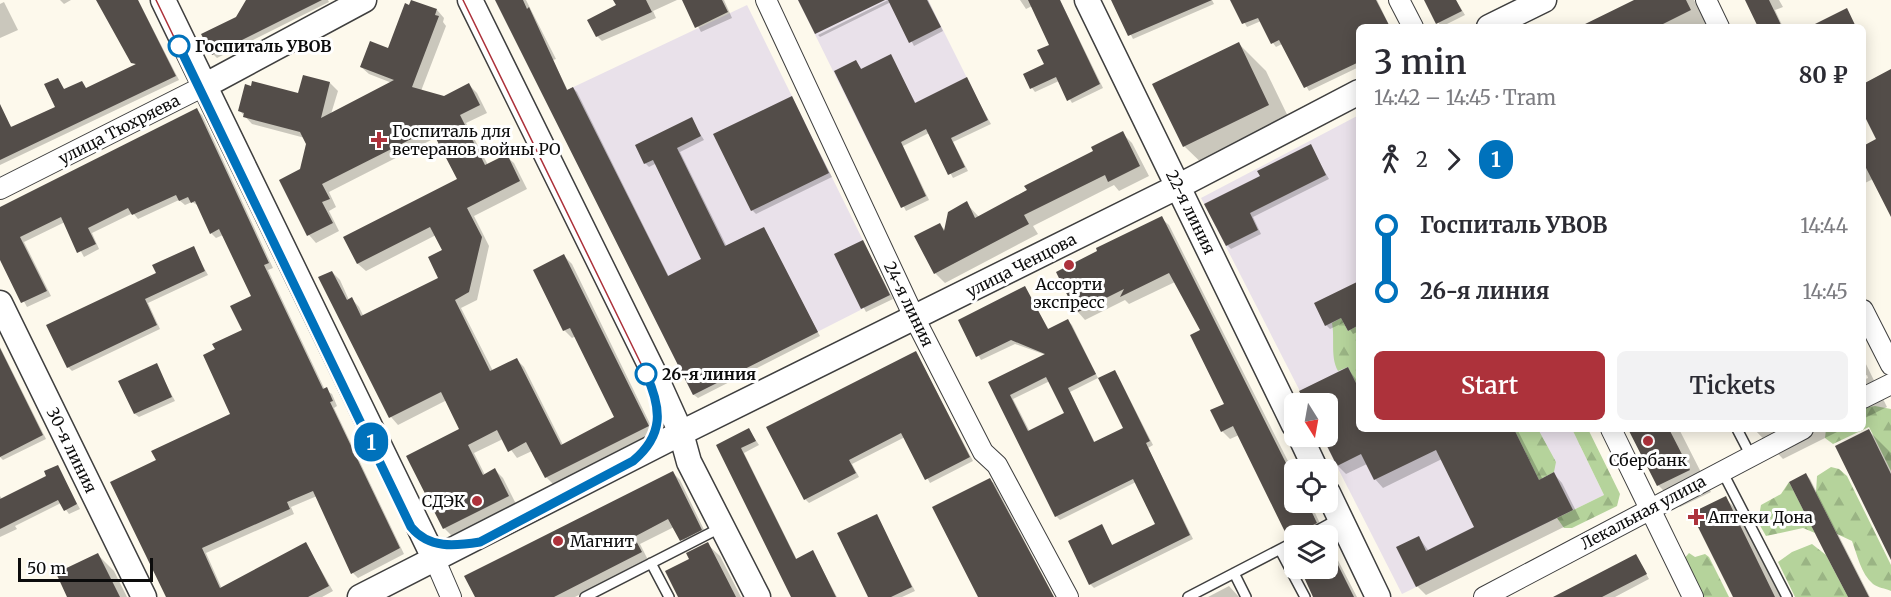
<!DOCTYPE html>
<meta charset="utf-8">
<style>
:root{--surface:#fff;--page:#f2f2f3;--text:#2b2b33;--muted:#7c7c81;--accent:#ad323b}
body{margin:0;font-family:Merriweather,serif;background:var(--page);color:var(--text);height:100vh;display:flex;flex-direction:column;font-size:22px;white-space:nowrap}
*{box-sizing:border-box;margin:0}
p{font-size:20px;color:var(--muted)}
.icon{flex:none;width:33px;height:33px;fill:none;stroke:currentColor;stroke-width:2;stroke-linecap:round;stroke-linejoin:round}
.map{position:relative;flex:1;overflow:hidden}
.panel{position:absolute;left:1356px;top:24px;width:510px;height:408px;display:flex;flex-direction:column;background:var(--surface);border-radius:9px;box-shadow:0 3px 15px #0003}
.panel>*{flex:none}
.badge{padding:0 12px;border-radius:20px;font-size:21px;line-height:39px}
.needle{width:39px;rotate:169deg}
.tools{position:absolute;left:1284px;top:393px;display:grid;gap:12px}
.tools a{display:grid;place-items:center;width:54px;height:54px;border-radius:9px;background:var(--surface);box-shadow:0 3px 15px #0003;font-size:30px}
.scale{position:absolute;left:18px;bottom:15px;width:135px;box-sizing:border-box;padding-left:6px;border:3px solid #0c0c0c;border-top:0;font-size:16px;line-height:21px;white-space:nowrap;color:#0c0c0c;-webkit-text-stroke:4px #fff;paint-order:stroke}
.map>.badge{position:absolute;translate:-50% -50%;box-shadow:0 0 0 3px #fff}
.legs{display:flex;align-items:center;gap:9px;height:66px;padding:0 18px;font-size:20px}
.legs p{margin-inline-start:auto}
.summary{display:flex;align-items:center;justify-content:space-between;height:102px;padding:0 18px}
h1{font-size:33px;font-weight:600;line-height:45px}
.button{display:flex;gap:12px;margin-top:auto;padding:12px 18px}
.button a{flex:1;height:69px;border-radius:9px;background:var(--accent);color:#fff;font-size:24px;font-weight:600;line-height:69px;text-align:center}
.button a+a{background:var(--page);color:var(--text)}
ul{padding:0 18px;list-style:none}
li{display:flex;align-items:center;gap:21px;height:66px;font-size:22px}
li i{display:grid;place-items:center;width:9px;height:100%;margin:0 8px;background:currentColor}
li i::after{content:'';width:15px;height:15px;margin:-8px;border:4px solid;border-radius:50%;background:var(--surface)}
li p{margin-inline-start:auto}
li:first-child i{background:linear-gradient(#0000 50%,currentColor 0)}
li:last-child i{background:linear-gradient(currentColor 50%,#0000 0)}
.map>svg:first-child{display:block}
.industrial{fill:#e9e1ea}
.forest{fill:url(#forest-firs)}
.shadow{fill:#0003;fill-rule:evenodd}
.building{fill:#534d49;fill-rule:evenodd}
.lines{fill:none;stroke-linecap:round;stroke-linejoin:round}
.service-casing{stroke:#3f3f3f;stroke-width:12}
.minor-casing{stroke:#3f3f3f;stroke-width:22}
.tertiary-casing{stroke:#3f3f3f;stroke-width:27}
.service{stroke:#fff;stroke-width:9}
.minor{stroke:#fff;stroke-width:20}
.tertiary{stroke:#fff;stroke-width:24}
.tram{stroke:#ad323b;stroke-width:1.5}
.line-1-casing{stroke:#fff;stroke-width:14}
.line-1{stroke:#0072bc;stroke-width:9}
.stop-1-dot{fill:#fff;stroke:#0072bc;stroke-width:3}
.poi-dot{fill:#ad323b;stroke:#fff;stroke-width:2}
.labels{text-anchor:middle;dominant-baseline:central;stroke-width:6;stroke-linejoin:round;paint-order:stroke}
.stop-label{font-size:16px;font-weight:bold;fill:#0c0c0c;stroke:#fff;text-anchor:start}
.street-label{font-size:16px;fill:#0c0c0c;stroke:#fff}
.poi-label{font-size:16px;fill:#0c0c0c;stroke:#fff;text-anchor:start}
</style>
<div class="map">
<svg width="1891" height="597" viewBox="0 0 1891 597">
<defs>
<pattern id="forest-firs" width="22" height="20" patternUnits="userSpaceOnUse" patternTransform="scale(1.5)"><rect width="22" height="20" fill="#b5d39b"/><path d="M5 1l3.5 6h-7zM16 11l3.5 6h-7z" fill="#9ab484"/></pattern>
</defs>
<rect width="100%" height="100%" fill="#fdf9ec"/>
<path class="industrial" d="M798,0H928L988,120L954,137L945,120L874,154Z
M747,5L890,295L693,395L546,100Z
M1359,115V429H1572L1604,495L1402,594L1322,437L1328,436V404L1306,403L1201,198Z"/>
<path class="forest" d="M1341,318L1348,331L1359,325V389L1348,367L1338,371C1330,357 1335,339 1332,323Z
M1875,406L1891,409V471L1869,427L1833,444L1825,438L1826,429H1863V408Z
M1514,429H1538L1556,462L1554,472L1539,480Z
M1572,429H1588L1620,494L1617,506L1572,528H1564L1557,518L1604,495Z
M1831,467L1839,469L1847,476L1891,565V591C1885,588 1878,588 1873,584C1861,574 1857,554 1852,541L1837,534L1816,493L1817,476Z
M1789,482L1815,533L1803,528L1766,536L1758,522L1761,505L1781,494Z
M1812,544L1826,555L1848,597H1795L1778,562L1792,552Z
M1689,553L1695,557L1705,554L1709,557L1729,597H1702L1683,560Z"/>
<path class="shadow" d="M60,0H71L64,4Z
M98,0H138L179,80L0,165V127L8,123L12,127L57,108L58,80L65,91L81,83L87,90L136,66Z
M247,0H328L329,2L217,58L213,54Z
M497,0H526L556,59L553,60L568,91L573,88L577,92L669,277L703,259L657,163L649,167L645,163L691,119L704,140L680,152L727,247L763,229L820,336L698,398L694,395Z
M615,0H677L653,11L656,18L602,41L597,36L618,6Z
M684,0H724L732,18L701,32Z
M888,0H928L943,31L914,46L891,2L820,37L818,35Z
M1020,0H1060L1103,88L1072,103L1059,81L1035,92L1032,88L1046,64L1051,45L1032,6L1026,9Z
M1113,0H1212L1214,4L1133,39Z
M1231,0H1377L1390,27H1359V67L1309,91L1282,44L1276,47L1273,43L1261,21L1247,27Z
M1426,0H1456L1465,15L1441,27Z
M1637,0H1694L1709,27H1582Z
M1747,0H1779L1783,7L1775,10L1783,27H1759Z
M4,2L18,30L0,38V4Z
M437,10L444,18L443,22L446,26L421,91L445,97L469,85L477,93L487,113L466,123L488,165L506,156L514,163L527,189L474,216L489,246L477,300L461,308L493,371L516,359L524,367L563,445L616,418L576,336L572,338L564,330V256L572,264L655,434L554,485L546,477L532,451L517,458L503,439L474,453L485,475L495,470L503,478L516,504L452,536L444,528L408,456L461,429L447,400L398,425L391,417L332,272L340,280L349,300L352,299L359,307L364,317L440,279L444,250L436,235L366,271L358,264L345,238L459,180L437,137L329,192L336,207L329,211L339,231L316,243L309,235L302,170L308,144L305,138L252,124L239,110L299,95L304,77L330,83L338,91L331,114L392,83L369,74L361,67L388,50Z
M1239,44L1266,71L1296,133L1212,173L1184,146Z
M890,56L916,104L966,79L991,124L953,142L968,171L953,178L929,133L903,146L929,200L906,211L836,72L856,61L862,70Z
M1891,70V214L1873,179L1863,184V147L1878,140L1863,110V84Z
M791,97L832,177L756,214L752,210Z
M197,110L202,115L273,268L268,270L325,390L332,394L337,406L334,408L404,554L358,578L353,573L317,496L291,507L294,514L206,553L222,589L306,544L333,591L322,597H168L158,461L232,415L244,330L253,297L223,235L216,238L211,233L199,206L192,202L185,205L179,200L138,219L133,213L92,233L99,249L84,257L65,222L24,242L51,296L27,307L0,257V208Z
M1122,133L1132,143L1149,176L1119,191L1114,185L1033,226L1038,234L945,283L935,273L939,224L945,230L966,203L979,217L1095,152Z
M1310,146L1329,179L1253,217L1261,234L1231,249L1227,245L1262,177Z
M1161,218L1169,225L1294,473V502H1310L1323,530L1316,536H1294V542L1289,537L1239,435L1230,439L1222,431L1212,411L1226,404L1202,331L1175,282L1129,304L1125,300L1085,320L1078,312Z
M863,242L893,299L866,312L836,255Z
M193,248L208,275L148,303L160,329L72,371L68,367L158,274Z
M1359,283V331L1353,334L1345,322L1330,329L1326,325Z
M1025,288L1049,330L1068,321L1072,325L1098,378L1070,392L1095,443L1125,429L1115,372L1118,376L1153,445L1148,448L1193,539L1094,588L1090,584L1101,526L1113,546L1157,524L1136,482L1060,520L1056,516L990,383L1046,355L1015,344L981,360L960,321ZM1050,381L1066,414L1030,432L1013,399Z
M0,347L46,439L3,460L0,457Z
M916,353L973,461L930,483L905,437L852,464L859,477L809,503L805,499Z
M1863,358L1887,407L1863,419V380L1868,378L1867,375L1863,377Z
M156,365L175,401L139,417L135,414Z
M1348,369L1359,383V429H1517L1543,480L1554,474L1562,483L1580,519L1426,595L1417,586L1398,548L1419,538L1429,551L1476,528L1442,459L1383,488L1375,479L1367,464L1346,474L1338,466L1328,436V404Z
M1630,429H1679L1711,492L1680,507L1658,485Z
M1754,429H1843L1783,459Z
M749,430L759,445L744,453L797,560L813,552L837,597H793L718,445Z
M1869,431L1891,453V557Z
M57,466L80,509L69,514L61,503L15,526L17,529L0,537V496L2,499L48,476Z
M672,472L680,480L707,536L688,547L674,527L640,544L648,560L575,597H476Z
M1806,475L1810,479L1870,597H1850Z
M990,480L994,483L1054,597H980Z
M1725,498L1747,520L1785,597H1734Z
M876,516L915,591L902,597H869Z
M1328,542L1330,545L1357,597H1315L1307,574L1328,568Z
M707,544L720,556L741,597H680L691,560Z
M98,555L114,571L127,597H69Z
M1636,556L1649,579L1615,597H1556Z
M1229,586L1239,597H1208Z"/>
<path class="building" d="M96,0H138L176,76L0,160V104L11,127L55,107L44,84L58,78L64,89L82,81L86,88L136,64L131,63Z
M246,0H322L212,55L201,34L236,17Z
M411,0L437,9L435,15L439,16L412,87L444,96L469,83L480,105L460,115L485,165L507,154L520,181L467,208L482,237L469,292L455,300L490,371L517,358L561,445L614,417L570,328L563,331L533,270L564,254L649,426L545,478L526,442L508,452L497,430L468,445L483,475L495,468L509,496L443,529L406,456L459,429L441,392L389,418L318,277L332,271L347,300L352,297L361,316L438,278L428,257L442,250L430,227L357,264L343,237L457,179L431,129L322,184L330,199L322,202L333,223L307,236L279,180L300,169L306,144L300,132L243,117L244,113L238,111L245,84L251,86L252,81L298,93L303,75L330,82L321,118L394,80L360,67L370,41L388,48L405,3L409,5Z
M495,0H523L527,9L529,7L567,90L573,87L668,276L701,259L653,160L644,164L635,145L692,117L701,136L677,148L725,246L764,227L818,332L693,395Z
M613,0H646L652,12L596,37L587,20L616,5Z
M682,0H722L728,12L695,28Z
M798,0H885L815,34Z
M888,0H927L941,27L909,43Z
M1028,0H1060L1100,84L1067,101L1056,77L1030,89L1023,74L1044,64L1037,50L1049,45Z
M1111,0H1212L1128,36Z
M1230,0H1376L1390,27H1359V62L1304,88L1279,40L1271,44L1258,18L1242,24Z
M1424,0H1456L1462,11L1436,24Z
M1634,0H1686L1691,10L1657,27H1579Z
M1745,0H1769L1782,27H1758Z
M1847,8L1856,27H1809Z
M1239,42L1269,105L1183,147L1152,84Z
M891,54L915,103L967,77L988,120L951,138L965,167L948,175L926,129L901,142L926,196L901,208L834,71L856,60L861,69Z
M1891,69V217L1863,162V146L1876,139L1863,113V84Z
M792,96L829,173L751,211L713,134Z
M197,108L269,263L264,265L323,389L327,387L333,401L330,402L400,548L351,574L313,491L287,502L290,509L202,548L220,588L306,542L329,586L308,597H166L110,482L156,460L151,451L230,414L203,355L215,349L212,344L242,330L230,306L251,296L219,229L210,234L195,201L191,203L188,197L179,201L176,195L132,215L128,208L88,228L96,244L77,253L61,217L20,237L47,291L21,303L0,260V207Z
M1123,131L1140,166L1108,182L1105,175L1024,215L1029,224L934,274L914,236L940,223L944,231L948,212L967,201L975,218L1027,190L1024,186L1093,151L1091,147Z
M1311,144L1326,175L1250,213L1258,230L1226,246L1204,204L1260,176L1257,171Z
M1162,216L1294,479V502H1307L1316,521L1317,523L1303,530L1300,536H1287L1233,426L1221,432L1210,410L1224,404L1190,335L1200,330L1169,273L1120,297L1124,289L1076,313L1056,272L1097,251L1096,248Z
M863,240L890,295L861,309L834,254Z
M194,246L205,271L145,299L157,325L67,368L46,325L156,273L152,265Z
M1359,281V325L1348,331L1341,318L1325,326L1314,303Z
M1025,286L1048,329L1068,319L1096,374L1068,388L1094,442L1123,428L1098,378L1115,370L1150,441L1146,443L1190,535L1089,585L1068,541L1102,524L1112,545L1155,524L1133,479L1055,517L988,382L1045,354L1011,340L976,357L958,320ZM1046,377L1064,413L1028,431L1010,395Z
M0,348L43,435L0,457Z
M916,351L970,457L925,480L901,433L849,460L856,473L804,500L766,427Z
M157,363L172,397L134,414L118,381Z
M1348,367L1359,389V429H1514L1539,480L1554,472L1573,510L1416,587L1396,547L1419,536L1426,551L1474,527L1436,450L1374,480L1361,454L1337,466L1322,436H1328V404H1306L1299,391Z
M749,428L756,441L741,448L796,559L813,550L836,597H791L716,445Z
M1628,429H1669L1690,470L1657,486Z
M1869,429L1891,474V560L1835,446Z
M58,465L77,504L64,511L58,500L0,529V499L46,476L44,471Z
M673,471L702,530L680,541L668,519L634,537L642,552L554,597H475L464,576Z
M1806,473L1816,493L1869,597H1848L1826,555L1789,482Z
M990,478L1054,597H978L932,507Z
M1726,496L1739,523L1775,597H1733L1691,513Z
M877,514L912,587L891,597H868L837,533Z
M708,542L736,597H678L665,571L689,559L686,553Z
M1328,545L1354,597H1313L1303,575L1305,573L1303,568H1328Z
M98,553L120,597H67L56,573Z
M1636,554L1647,574L1602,597H1553Z"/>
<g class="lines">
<g class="service-casing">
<path id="service" d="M1737,429L1751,456
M1722,471L1787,597
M1307,536L1340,518
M1280,550L1305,597
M651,563L669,597
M1234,573L1246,597
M585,597L720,528
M1188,597L1294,542"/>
</g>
<g class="minor-casing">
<path id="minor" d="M766,0L915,319L983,452L997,465L1068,597
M1399,0L1413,27
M1706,0L1719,27
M0,189L206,85
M1863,310L1891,365
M1863,398L1891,384
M1611,429L1693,597
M435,560L451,597
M1484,597L1803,429"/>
</g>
<g class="tertiary-casing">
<path id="tertiary" d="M163,0L435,560
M470,0L653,371L681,433L689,462L758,597
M1087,0L1294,425
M1489,27L1544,0
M206,85L364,0
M0,303L144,597
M1300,436L1316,470
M1328,493L1378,597
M360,597L681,433L1179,186L1359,92"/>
</g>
<use href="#service" class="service"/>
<use href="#minor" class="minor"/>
<use href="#tertiary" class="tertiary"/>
<path class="tram" d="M156,0L411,527C432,553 469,547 496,534L621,470L640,455L657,427L658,413L657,397L646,374L463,0"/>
</g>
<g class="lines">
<g class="line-1-casing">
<path id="line-1" d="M179,46L411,527C429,549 455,546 480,542L633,461C664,435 662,409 646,374"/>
</g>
<use href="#line-1" class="line-1"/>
</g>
<g class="stop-1-dot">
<circle cx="179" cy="46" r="10"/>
<circle cx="646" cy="374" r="10"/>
</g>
<g class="poi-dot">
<path d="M376 131h6v6h6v6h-6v6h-6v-6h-6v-6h6z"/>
<circle cx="1069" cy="265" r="6"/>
<circle cx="1648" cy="441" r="6"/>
<circle cx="477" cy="501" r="6"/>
<path d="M1693 508h6v6h6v6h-6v6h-6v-6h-6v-6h6z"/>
<circle cx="558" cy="541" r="6"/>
</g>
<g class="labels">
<g class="stop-label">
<text x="195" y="46">Госпиталь УВОВ</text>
<text x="662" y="374">26-я линия</text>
</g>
<g class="street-label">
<text transform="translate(119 129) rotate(-27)">улица Тюхряева</text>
<text transform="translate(1191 212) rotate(64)">22-я линия</text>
<text transform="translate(1021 265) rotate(-27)">улица Ченцова</text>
<text transform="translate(909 304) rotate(64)">24-я линия</text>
<text transform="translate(72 450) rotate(64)">30-я линия</text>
<text transform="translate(1643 512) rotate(-28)">Лекальная улица</text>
</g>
<g class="poi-label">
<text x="392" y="131">Госпиталь для<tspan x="392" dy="18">ветеранов войны РО</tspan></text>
<text x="1069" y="284" text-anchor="middle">Ассорти<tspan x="1069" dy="18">экспресс</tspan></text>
<text x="1648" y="460" text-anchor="middle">Сбербанк</text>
<text x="465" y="501" text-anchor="end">СДЭК</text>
<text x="1708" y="517">Аптеки Дона</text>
<text x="570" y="541">Магнит</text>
</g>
</g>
</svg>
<div class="tools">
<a><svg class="needle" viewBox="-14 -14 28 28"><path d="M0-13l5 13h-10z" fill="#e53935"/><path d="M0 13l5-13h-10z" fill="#7c7c81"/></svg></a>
<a><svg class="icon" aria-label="locate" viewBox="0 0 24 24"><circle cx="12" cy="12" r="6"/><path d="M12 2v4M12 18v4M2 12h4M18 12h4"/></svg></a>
<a><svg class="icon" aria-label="layers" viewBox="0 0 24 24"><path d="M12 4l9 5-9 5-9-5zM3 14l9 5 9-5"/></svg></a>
</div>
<div class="scale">50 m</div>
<b class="badge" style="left:371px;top:442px;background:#0072bc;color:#fff">1</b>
<section class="panel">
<div class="summary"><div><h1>3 min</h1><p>14:42 – 14:45 · Tram</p></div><b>80 ₽</b></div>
<div class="legs"><svg class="icon" aria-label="walk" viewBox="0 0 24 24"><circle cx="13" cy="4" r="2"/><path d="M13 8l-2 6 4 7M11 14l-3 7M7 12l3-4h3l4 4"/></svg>2<svg class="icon" aria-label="forward" viewBox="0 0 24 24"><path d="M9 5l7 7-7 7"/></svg><b class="badge" style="background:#0072bc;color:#fff">1</b></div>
<ul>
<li><i style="color:#0072bc"></i><b>Госпиталь УВОВ</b><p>14:44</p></li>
<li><i style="color:#0072bc"></i><b>26-я линия</b><p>14:45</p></li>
</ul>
<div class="button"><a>Start</a><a>Tickets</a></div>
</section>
</div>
